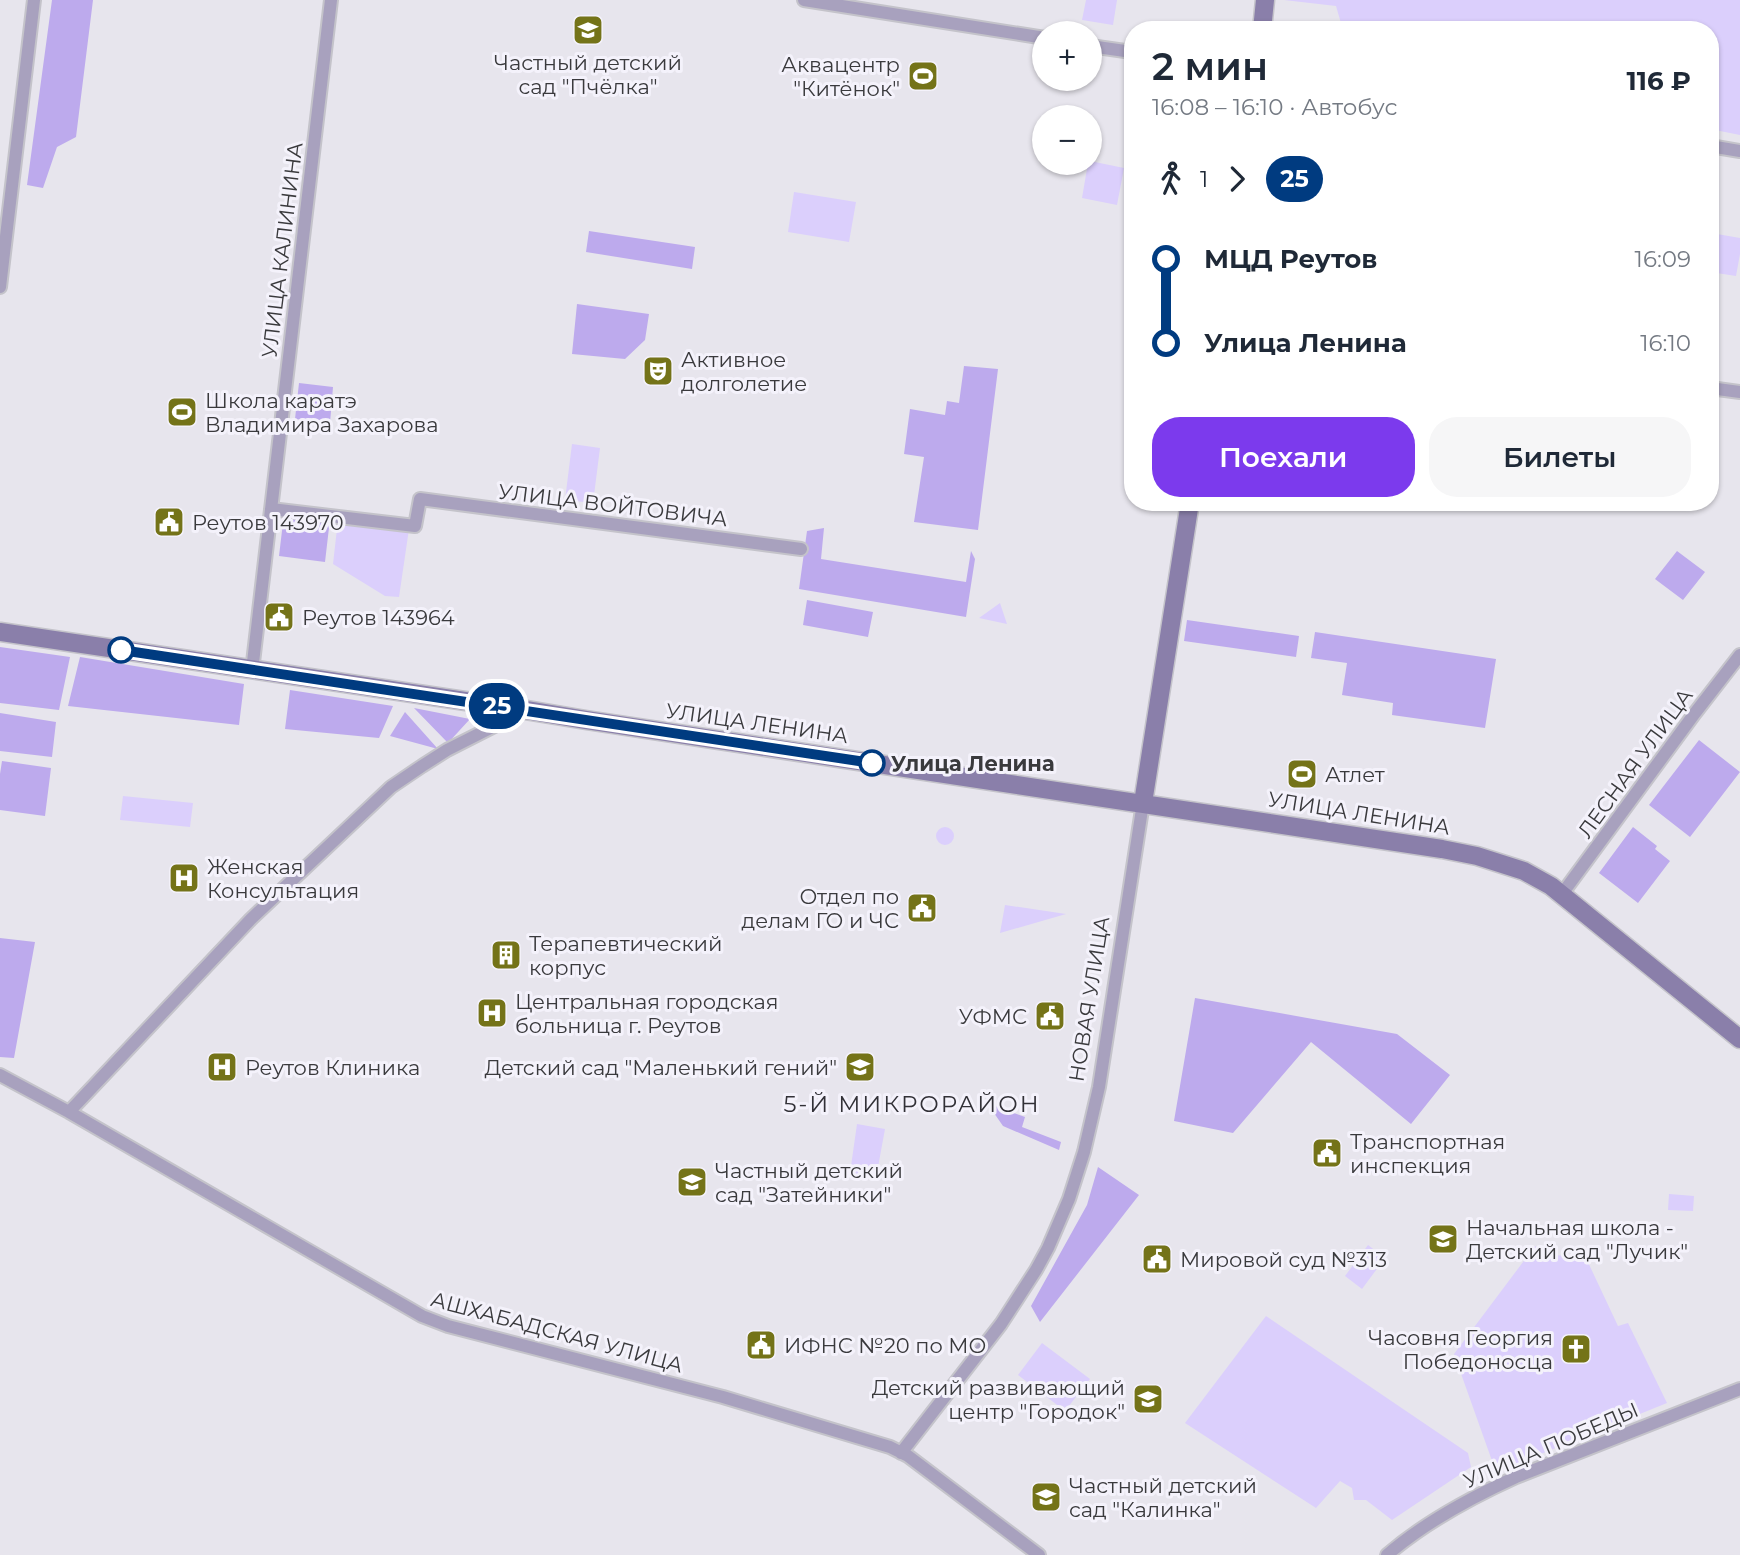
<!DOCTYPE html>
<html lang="ru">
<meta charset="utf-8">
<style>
:root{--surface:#fff;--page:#f6f6f7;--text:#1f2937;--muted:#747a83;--accent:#7c3aed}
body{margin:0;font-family:Montserrat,sans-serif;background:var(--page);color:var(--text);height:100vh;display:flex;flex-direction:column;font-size:26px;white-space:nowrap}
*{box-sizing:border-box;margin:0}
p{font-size:23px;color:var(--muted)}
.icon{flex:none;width:38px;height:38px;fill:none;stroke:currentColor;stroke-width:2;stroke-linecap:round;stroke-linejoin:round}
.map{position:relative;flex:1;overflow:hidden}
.sheet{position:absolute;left:1124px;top:21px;width:595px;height:490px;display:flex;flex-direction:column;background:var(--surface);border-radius:28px;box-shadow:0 2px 5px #0004}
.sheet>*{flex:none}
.badge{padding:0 14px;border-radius:23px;font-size:24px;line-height:46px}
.controls{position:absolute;left:1032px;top:21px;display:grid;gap:14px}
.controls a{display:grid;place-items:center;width:70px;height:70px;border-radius:50%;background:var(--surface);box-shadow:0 2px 5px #0004;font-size:35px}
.map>.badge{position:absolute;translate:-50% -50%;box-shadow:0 0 0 4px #fff}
.legs{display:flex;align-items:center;gap:10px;height:77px;padding:0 28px;font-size:23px}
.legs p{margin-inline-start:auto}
.headline{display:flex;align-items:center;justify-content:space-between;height:119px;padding:0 28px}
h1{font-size:38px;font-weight:600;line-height:52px}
.action{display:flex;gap:14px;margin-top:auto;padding:14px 28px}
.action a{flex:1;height:80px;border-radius:28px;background:var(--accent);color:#fff;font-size:28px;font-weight:600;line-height:80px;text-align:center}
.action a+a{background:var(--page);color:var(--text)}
ul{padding:0 28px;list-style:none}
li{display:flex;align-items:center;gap:24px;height:84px;font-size:26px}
li i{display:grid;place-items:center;width:10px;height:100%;margin:0 9px;background:currentColor}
li i::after{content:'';width:18px;height:18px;margin:-9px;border:5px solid;border-radius:50%;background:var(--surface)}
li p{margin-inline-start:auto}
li:first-child i{background:linear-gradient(#0000 50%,currentColor 0)}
li:last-child i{background:linear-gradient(currentColor 50%,#0000 0)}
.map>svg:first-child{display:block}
.green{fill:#dbcffc}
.forest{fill:#bdaaed}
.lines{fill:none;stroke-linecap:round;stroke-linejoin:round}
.street-casing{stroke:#c4c3ca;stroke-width:16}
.secondary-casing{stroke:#c4c3ca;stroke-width:21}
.street{stroke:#a8a1be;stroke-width:12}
.secondary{stroke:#8a7faa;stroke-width:18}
.line-1-casing{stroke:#fff;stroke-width:16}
.line-1{stroke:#003b80;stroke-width:10}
.stop-1-dot{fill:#fff;stroke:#003b80;stroke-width:3.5}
.labels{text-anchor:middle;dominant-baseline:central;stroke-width:6;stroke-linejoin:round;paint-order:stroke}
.poi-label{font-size:21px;fill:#3a3a3d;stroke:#f4f2fb;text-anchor:start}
.street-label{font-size:21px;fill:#3a3a3d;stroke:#f4f2fb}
.stop-label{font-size:21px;font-weight:bold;fill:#3a3a3d;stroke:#f4f2fb;text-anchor:start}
.neighbourhood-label{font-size:23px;letter-spacing:2px;fill:#323137;stroke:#f4f2fb}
</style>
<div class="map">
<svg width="1740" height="1555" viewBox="0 0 1740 1555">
<rect width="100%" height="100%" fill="#e7e5ed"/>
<path class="green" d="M1086,0H1117L1113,25L1082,20Z
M1284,0H1740V135L1710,129V30H1343L1336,6Z
M1090,161L1124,168L1117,205L1082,198L1088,163H1090Z
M794,192L856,202L849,242L788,232Z
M1717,234L1740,238V254L1736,276L1710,272Z
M572,444L600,448L593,503L565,500Z
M338,520L409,529L399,597L385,596L333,564Z
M1000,603L1007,624L979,618Z
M123,796L193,803L190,827L120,820Z
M936 836a9 9 0 1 1 18 0a9 9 0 1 1-18 0Z
M1005,905L1066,914L1000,933Z
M857,1124L885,1129L876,1178L850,1173Z
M1669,1194L1694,1196L1693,1211L1668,1210Z
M1368,1245L1385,1258L1362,1289L1345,1276Z
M1535,1246L1545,1254L1586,1258L1618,1326L1628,1323L1667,1403L1496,1472L1454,1354Z
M1266,1316L1468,1453L1471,1467L1392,1520L1366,1500H1354L1352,1488L1340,1481L1316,1508L1185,1423Z
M1042,1343L1090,1379L1065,1411L1018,1375Z"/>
<path class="forest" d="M52,0H93L76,137L57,147L43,188L27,185Z
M589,231L695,247L692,269L586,252Z
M577,304L649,314L645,340L625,359L572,354Z
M964,366L998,369L978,530L914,522L924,457L904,454L910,409L945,415L947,401L959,403Z
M299,383L333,387L330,423L295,419Z
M284,514L330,519L325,562L279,556Z
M824,528L821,559L966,582L971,551L975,559L966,617L799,589L807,531Z
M1677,551L1705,572L1683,600L1655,579Z
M807,600L873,612L868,637L803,625Z
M1187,620L1299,636L1296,657L1184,641Z
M1315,632L1496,659L1485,728L1392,715L1393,703L1342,695L1347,663L1311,658Z
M0,647L70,657L59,710L0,703Z
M80,657L244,684L239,725L68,706Z
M290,690L393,706L379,738L285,729Z
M414,708L470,719L448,743Z
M405,712L438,749L390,736Z
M0,713L56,722L52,757L0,751Z
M1699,740L1740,772L1690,837L1649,805Z
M2,761L51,768L45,816L0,810V774Z
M1633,827L1657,846L1655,849L1670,861L1638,903L1599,873Z
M0,938L35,942L14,1058L0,1057Z
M1195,998L1397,1034L1450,1075L1411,1124L1311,1042L1233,1133L1174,1121Z
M987,1103L1025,1117L1022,1127L1061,1142L1059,1150L1003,1126Z
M1098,1167L1139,1195L1040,1322L1031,1306L1087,1205Z"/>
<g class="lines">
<g class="street-casing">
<path id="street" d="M804,0L1045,38
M1090,46L1132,52
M1710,146L1740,151
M0,287L34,0
M1710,388L1740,392
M271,509L415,526L420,499L801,549
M252,671L331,0
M1562,894L1695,713L1740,655
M0,1075L69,1112L422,1316L448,1326L723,1397L890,1447L908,1456L1039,1555
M69,1112L251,919L391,787L422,766L447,750L526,710
M901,1453L1001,1324L1036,1270L1048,1248L1069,1199L1084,1152L1099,1087L1143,803
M1387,1555C1425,1522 1470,1498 1516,1477L1740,1389"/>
</g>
<g class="secondary-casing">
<path id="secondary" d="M1262,30L1265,0
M0,632L526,710L586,720L1442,849L1477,856L1524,871L1551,886L1740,1039
M1143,803L1190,502"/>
</g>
<use href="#street" class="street"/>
<use href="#secondary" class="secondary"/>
</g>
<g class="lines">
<g class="line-1-casing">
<path id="line-1" d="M121,650L872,763"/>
</g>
<use href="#line-1" class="line-1"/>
</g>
<defs>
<g id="school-square" transform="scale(1.575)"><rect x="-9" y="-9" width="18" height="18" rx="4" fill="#747318" stroke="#f4f2fb"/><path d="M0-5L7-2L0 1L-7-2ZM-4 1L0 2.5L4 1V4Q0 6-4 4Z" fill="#fff"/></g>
<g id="stadium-square" transform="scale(1.575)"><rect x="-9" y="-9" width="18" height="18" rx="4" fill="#747318" stroke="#f4f2fb"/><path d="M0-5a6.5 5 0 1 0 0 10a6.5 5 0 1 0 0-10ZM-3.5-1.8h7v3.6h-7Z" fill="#fff"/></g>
<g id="theatre-square" transform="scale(1.575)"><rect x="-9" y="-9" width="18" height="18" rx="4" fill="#747318" stroke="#f4f2fb"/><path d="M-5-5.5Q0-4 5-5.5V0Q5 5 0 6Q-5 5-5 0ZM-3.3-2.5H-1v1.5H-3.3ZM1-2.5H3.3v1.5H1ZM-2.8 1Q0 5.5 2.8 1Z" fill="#fff"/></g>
<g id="civic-square" transform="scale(1.575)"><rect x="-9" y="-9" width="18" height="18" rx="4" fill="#747318" stroke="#f4f2fb"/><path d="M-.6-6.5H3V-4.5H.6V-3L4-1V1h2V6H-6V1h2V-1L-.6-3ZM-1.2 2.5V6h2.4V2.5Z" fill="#fff"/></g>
<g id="hospital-square" transform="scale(1.575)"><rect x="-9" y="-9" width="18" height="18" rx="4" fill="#747318" stroke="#f4f2fb"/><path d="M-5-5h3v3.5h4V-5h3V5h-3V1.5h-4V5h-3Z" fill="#fff"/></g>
<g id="building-square" transform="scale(1.575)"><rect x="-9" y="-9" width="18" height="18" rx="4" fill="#747318" stroke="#f4f2fb"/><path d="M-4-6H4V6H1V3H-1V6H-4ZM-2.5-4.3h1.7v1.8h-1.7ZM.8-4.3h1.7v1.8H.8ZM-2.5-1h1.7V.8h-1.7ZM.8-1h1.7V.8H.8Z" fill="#fff"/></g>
<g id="church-square" transform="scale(1.575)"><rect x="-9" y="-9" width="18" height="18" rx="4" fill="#747318" stroke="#f4f2fb"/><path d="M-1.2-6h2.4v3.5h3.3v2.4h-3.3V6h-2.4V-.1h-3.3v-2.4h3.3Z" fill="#fff"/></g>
</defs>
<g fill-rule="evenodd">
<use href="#school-square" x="588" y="30"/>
<use href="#stadium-square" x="923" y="76"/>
<use href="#theatre-square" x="658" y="371"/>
<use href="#stadium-square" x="182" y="412"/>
<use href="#civic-square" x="169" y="522"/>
<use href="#civic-square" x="279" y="617"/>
<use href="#stadium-square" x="1302" y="774"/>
<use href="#hospital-square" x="184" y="878"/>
<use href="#civic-square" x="922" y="908"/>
<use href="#building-square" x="506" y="955"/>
<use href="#hospital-square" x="492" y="1013"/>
<use href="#civic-square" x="1050" y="1016"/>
<use href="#hospital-square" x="222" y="1067"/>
<use href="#school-square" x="860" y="1067"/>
<use href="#civic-square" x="1327" y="1153"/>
<use href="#school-square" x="692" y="1182"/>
<use href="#school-square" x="1443" y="1239"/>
<use href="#civic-square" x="1157" y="1259"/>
<use href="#civic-square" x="761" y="1345"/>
<use href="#church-square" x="1576" y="1349"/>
<use href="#school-square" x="1148" y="1399"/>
<use href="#school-square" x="1046" y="1497"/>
</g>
<g class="stop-1-dot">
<circle cx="121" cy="650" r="12"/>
<circle cx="872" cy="763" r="12"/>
</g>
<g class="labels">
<g class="poi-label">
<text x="588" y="62" text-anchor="middle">Частный детский<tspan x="588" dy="24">сад "Пчёлка"</tspan></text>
<text x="900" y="64" text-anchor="end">Аквацентр<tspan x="900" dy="24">"Китёнок"</tspan></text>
<text x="681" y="359">Активное<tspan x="681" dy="24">долголетие</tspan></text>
<text x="205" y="400">Школа каратэ<tspan x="205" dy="24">Владимира Захарова</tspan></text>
<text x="192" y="522">Реутов 143970</text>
<text x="302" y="617">Реутов 143964</text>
<text x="1325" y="774">Атлет</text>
<text x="207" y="866">Женская<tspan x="207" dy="24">Консультация</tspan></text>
<text x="899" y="896" text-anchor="end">Отдел по<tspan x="899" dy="24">делам ГО и ЧС</tspan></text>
<text x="529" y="943">Терапевтический<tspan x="529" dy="24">корпус</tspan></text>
<text x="515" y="1001">Центральная городская<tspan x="515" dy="24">больница г. Реутов</tspan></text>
<text x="1027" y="1016" text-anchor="end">УФМС</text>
<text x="245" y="1067">Реутов Клиника</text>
<text x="837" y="1067" text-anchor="end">Детский сад "Маленький гений"</text>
<text x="1350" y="1141">Транспортная<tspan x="1350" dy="24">инспекция</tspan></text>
<text x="715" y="1170">Частный детский<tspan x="715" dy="24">сад "Затейники"</tspan></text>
<text x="1466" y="1227">Начальная школа -<tspan x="1466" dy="24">Детский сад "Лучик"</tspan></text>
<text x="1180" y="1259">Мировой суд №313</text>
<text x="1553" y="1337" text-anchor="end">Часовня Георгия<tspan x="1553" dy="24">Победоносца</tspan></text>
<text x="784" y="1345">ИФНС №20 по МО</text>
<text x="1125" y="1387" text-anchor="end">Детский развивающий<tspan x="1125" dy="24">центр "Городок"</tspan></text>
<text x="1069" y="1485">Частный детский<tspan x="1069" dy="24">сад "Калинка"</tspan></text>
</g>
<g class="street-label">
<text transform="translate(282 250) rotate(-83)">УЛИЦА КАЛИНИНА</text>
<text transform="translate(613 505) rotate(7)">УЛИЦА ВОЙТОВИЧА</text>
<text transform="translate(757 723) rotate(8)">УЛИЦА ЛЕНИНА</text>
<text transform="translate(1635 763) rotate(-54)">ЛЕСНАЯ УЛИЦА</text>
<text transform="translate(1359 813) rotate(9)">УЛИЦА ЛЕНИНА</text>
<text transform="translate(1089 999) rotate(-81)">НОВАЯ УЛИЦА</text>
<text transform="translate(557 1332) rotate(15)">АШХАБАДСКАЯ УЛИЦА</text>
<text transform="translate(1551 1445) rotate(-23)">УЛИЦА ПОБЕДЫ</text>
</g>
<g class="stop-label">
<text x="891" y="763">Улица Ленина</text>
</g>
<g class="neighbourhood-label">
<text x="912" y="1104">5-Й МИКРОРАЙОН</text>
</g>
</g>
</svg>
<div class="controls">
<a>+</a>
<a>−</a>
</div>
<b class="badge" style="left:497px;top:706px;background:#003b80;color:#fff">25</b>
<section class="sheet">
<div class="headline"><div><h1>2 мин</h1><p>16:08 – 16:10 · Автобус</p></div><b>116 ₽</b></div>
<div class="legs"><svg class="icon" aria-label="walk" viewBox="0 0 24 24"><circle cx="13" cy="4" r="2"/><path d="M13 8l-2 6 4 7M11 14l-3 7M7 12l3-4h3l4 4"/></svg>1<svg class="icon" aria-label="forward" viewBox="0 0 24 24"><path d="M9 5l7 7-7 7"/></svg><b class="badge" style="background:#003b80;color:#fff">25</b></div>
<ul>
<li><i style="color:#003b80"></i><b>МЦД Реутов</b><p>16:09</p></li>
<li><i style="color:#003b80"></i><b>Улица Ленина</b><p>16:10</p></li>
</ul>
<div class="action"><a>Поехали</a><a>Билеты</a></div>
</section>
</div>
